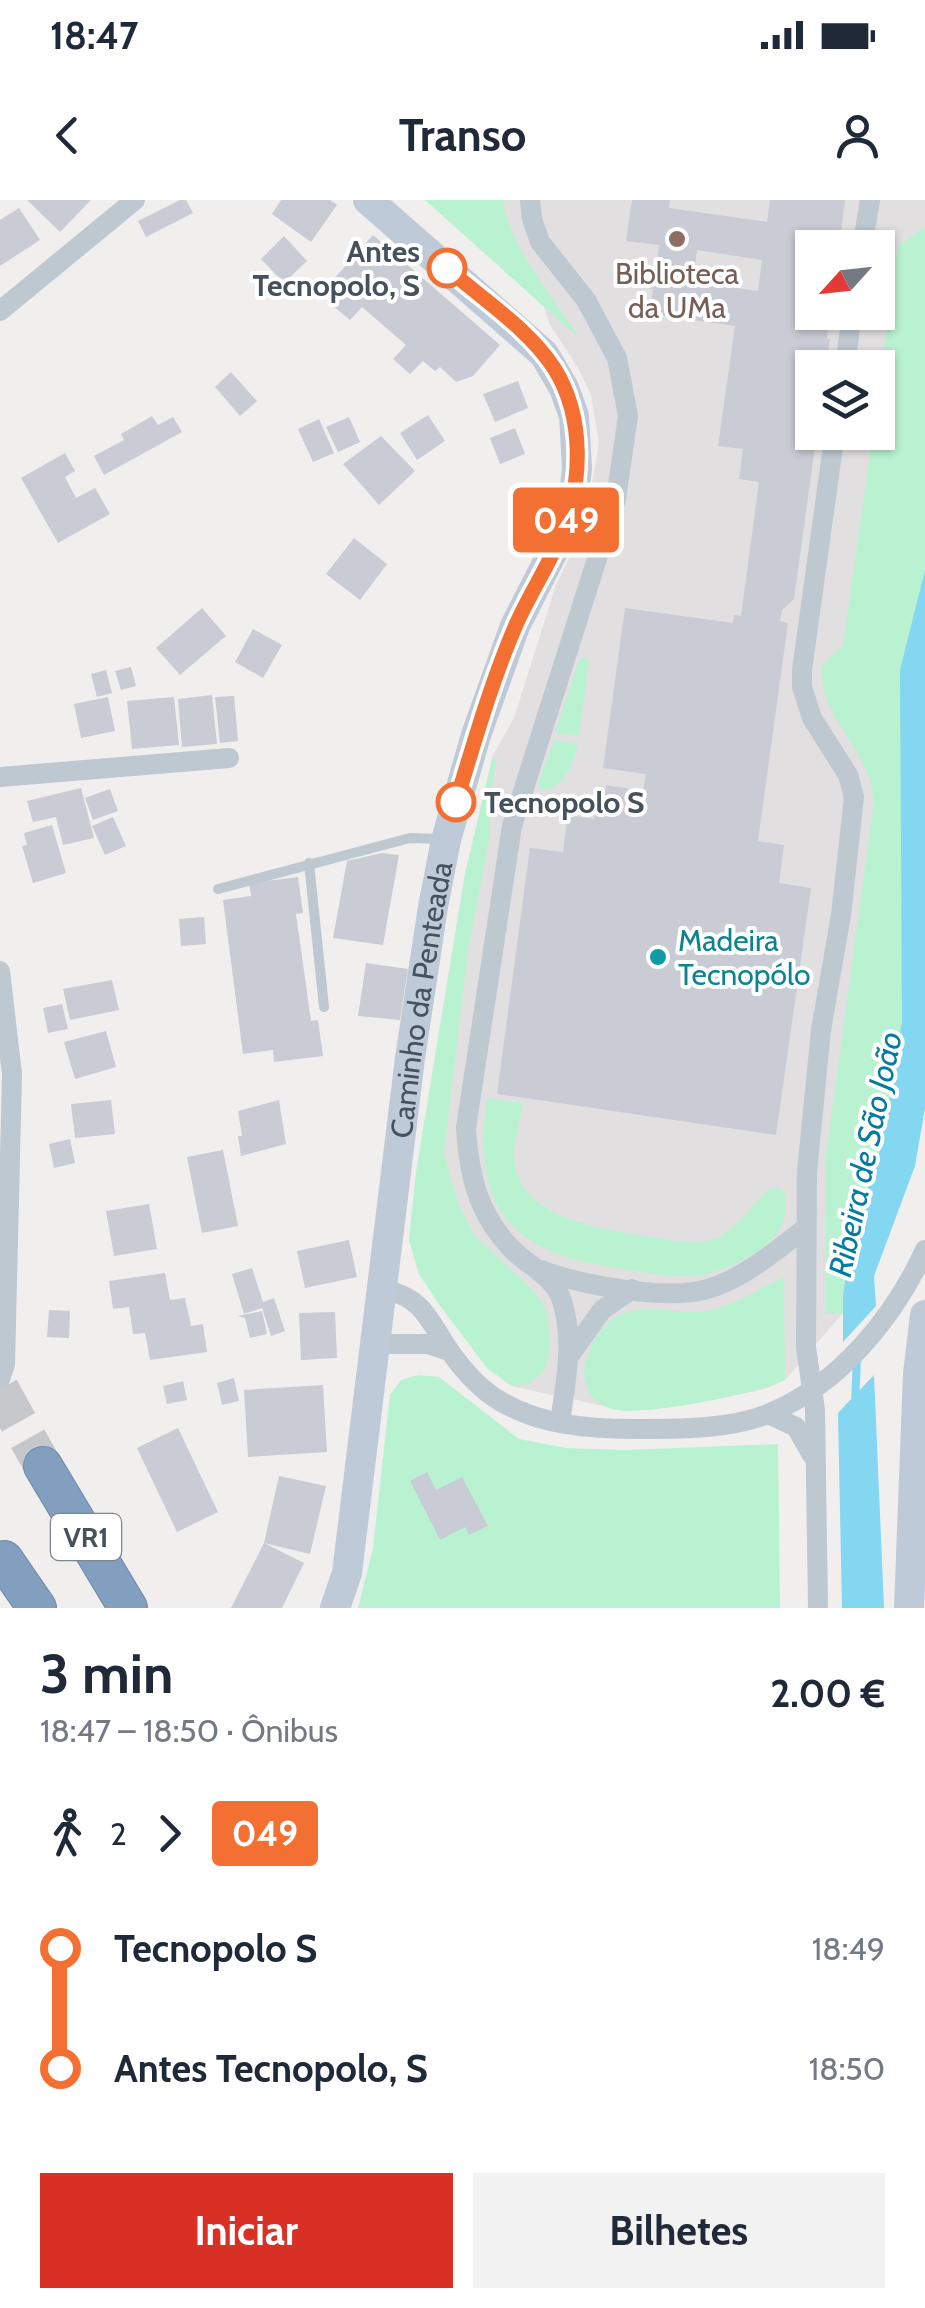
<!DOCTYPE html>
<html lang="pt">
<meta charset="utf-8">
<style>
:root{--surface:#fff;--page:#f2f2f3;--text:#1f2937;--muted:#747a83;--accent:#d93025}
body{margin:0;font-family:Cabin,sans-serif;background:var(--page);color:var(--text);height:100vh;display:flex;flex-direction:column;font-size:38px;white-space:nowrap}
*{box-sizing:border-box;margin:0}
p{font-size:32px;color:var(--muted)}
.icon{flex:none;width:55px;height:55px;fill:none;stroke:currentColor;stroke-width:2;stroke-linecap:round;stroke-linejoin:round}
.map{position:relative;height:1408px;overflow:hidden}
.details{display:flex;flex-direction:column;background:var(--surface);flex:1}
.details>*{flex:none}
.badge{padding:0 20px;border-radius:8px;font-size:35px;line-height:65px}
.needle{width:65px;rotate:243deg}
.tools{position:absolute;left:795px;top:30px;display:grid;gap:20px}
.tools a{display:grid;place-items:center;width:100px;height:100px;border-radius:0px;background:var(--surface);box-shadow:0 2px 8px #0004;font-size:50px}
.map>.badge{position:absolute;translate:-50% -50%;box-shadow:0 0 0 5px #fff}
.legs{display:flex;align-items:center;gap:15px;height:110px;padding:0 40px;font-size:32px}
.legs p{margin-inline-start:auto}
.overview{display:flex;align-items:center;justify-content:space-between;height:170px;padding:0 40px}
h1{font-size:55px;font-weight:800;line-height:75px}
.button{display:flex;gap:20px;margin-top:auto;padding:20px 40px}
.button a{flex:1;height:115px;border-radius:0px;background:var(--accent);color:#fff;font-size:40px;font-weight:800;line-height:115px;text-align:center}
.button a+a{background:var(--page);color:var(--text)}
ul{padding:0 40px;list-style:none}
li{display:flex;align-items:center;gap:35px;height:120px;font-size:38px}
li i{display:grid;place-items:center;width:15px;height:100%;margin:0 12px;background:currentColor}
li i::after{content:'';width:25px;height:25px;margin:-12px;border:8px solid;border-radius:50%;background:var(--surface)}
li p{margin-inline-start:auto}
li:first-child i{background:linear-gradient(#0000 50%,currentColor 0)}
li:last-child i{background:linear-gradient(currentColor 50%,#0000 0)}
.status{display:flex;justify-content:space-between;align-items:center;height:70px;padding:0 50px;background:var(--surface);direction:ltr}
.status svg{height:28px;fill:currentColor}
header{display:flex;justify-content:space-between;align-items:center;height:130px;padding:0 40px;background:var(--surface);font-size:45px;font-weight:800}
.map>svg:first-child{display:block}
.education{fill:#e2dfe0;fill-rule:evenodd}
.green{fill:#b9f2d0}
.water{fill:#83d7f1}
.lines{fill:none;stroke-linecap:round;stroke-linejoin:round}
.stream{stroke:#83d7f1;stroke-width:8}
.building{fill:#c9ccd4;fill-rule:evenodd}
.highway-tunnel{stroke:#c6c7ca;stroke-width:38;stroke-dasharray:38 19;stroke-linecap:butt}
.highway-casing{stroke:#6d89ac;stroke-width:40}
.lane{stroke:#bdc8d1;stroke-width:10}
.street{stroke:#bdc8d1;stroke-width:20}
.secondary{stroke:#bfcad8;stroke-width:30}
.highway{stroke:#829fc0;stroke-width:38}
.line-1-casing{stroke:#fff;stroke-width:22}
.line-1{stroke:#f37032;stroke-width:15}
.education-dot{fill:#8d6e63;stroke:#fff;stroke-width:4}
.stop-1-dot{fill:#fff;stroke:#f37032;stroke-width:5}
.culture-dot{fill:#0f9aa8;stroke:#fff;stroke-width:4}
.labels{text-anchor:middle;dominant-baseline:central;stroke-width:8;stroke-linejoin:round;paint-order:stroke}
.shield{fill:#fff;stroke:#7d858d;stroke-width:2.5}
.shield-label{font-size:28px;font-weight:bold;fill:#45515c}
.stop-label{font-size:30px;font-weight:bold;fill:#45515c;stroke:#fff;text-anchor:end}
.education-label{font-size:30px;fill:#785e54;stroke:#fff}
.culture-label{font-size:30px;fill:#0d838f;stroke:#fff;text-anchor:start}
.street-label{font-size:30px;fill:#45515c;stroke:#fff}
.water-label{font-size:32px;font-style:italic;fill:#047ca1;stroke:#fff}
</style>
<div class="status"><b>18:47</b><svg viewBox="0 0 49 12"><path d="M0 12V9h3v3zM5 12V6h3v6zM10 12V3h3v9zM15 12V0h3v12zM26 1h20v11H26zM47 4h2v5h-2z"/></svg></div>
<header><svg class="icon" aria-label="back" viewBox="0 0 24 24"><path d="M15 5l-7 7 7 7"/></svg>Transo<svg class="icon" aria-label="person" viewBox="0 0 24 24"><circle cx="12" cy="8" r="4"/><path d="M4 21q1-7 8-7t8 7"/></svg></header>
<div class="map">
<svg width="925" height="1408" viewBox="0 0 925 1408">
<rect width="100%" height="100%" fill="#f1eeee"/>
<path class="education" d="M425,0H925V369L901,470L902,821L880,950L852,1038L843,1113L785,1180L765,1189L712,1200L627,1211L511,1186L487,1168L419,1074L409,1039L416,973L465,674L493,555L514,518L556,385L585,325L599,243L591,195L578,168L550,125L543,104ZM812,48H878V112H812ZM812,168H878V232H812Z"/>
<path class="green" d="M425,0H504C503,37 559,106 581,140Z
M925,27V369L901,470L902,821L880,950L852,1038L843,1113L826,1114L825,963L874,601C872,593 872,584 869,577C855,539 817,507 822,465L843,445L873,233L878,232V196L898,46Z
M585,456L589,463L579,536L555,533L579,461Z
M554,540L578,544C573,564 565,589 540,590L539,582Z
M493,555L496,561L489,605L490,636L468,751L444,953L457,1001L474,1035L532,1089L543,1104L548,1116L550,1152L544,1170L530,1184L511,1185L487,1168L438,1103L419,1074L409,1039L416,973L465,674Z
M487,898L523,903C520,922 512,947 515,965C524,1021 608,1030 651,1037C671,1040 693,1046 713,1039C744,1028 755,992 777,987L785,992C785,1002 786,1013 783,1022C772,1053 717,1076 687,1076C664,1077 641,1071 618,1068C510,1053 472,1009 487,898Z
M784,1077L785,1180C755,1194 643,1217 612,1209C590,1203 580,1182 586,1161C590,1145 601,1126 616,1117C644,1100 676,1116 706,1111C734,1106 759,1089 784,1077Z
M418,1175L439,1177L519,1239L566,1248L625,1250L778,1244L780,1408H358L373,1348L390,1195L401,1180Z"/>
<path class="water" d="M925,370V908L915,966L874,1076L876,1106L843,1142V1096L852,1038L880,950L902,821L900,470Z
M874,1175L884,1408H842L838,1213Z"/>
<g class="lines">
<path class="stream" d="M855,1204L857,1158"/>
</g>
<path class="building" d="M27,0H91L60,32Z
M180,0H186L193,13L146,37L138,21Z
M281,0H330L337,5L311,42L272,14Z
M632,0H670L669,8L767,22L770,0H845L839,48H812V112H830L827,139H830L826,168H812V232H817L794,399L782,410L780,421L788,423L758,641L784,645L779,683L811,688L776,935L497,894L530,648L563,652L568,615L594,619L598,588L606,589V585L643,591L646,574L603,568L625,408L733,423L734,415L741,416L759,282L739,279L743,249L718,246L735,126L650,114L653,89L630,86L631,74L655,78L659,45L626,41ZM697,50L762,60L758,91L693,82Z
M19,8L40,40L0,66V20Z
M373,35L500,145L473,176L456,182L440,167L435,171L423,161L410,174L393,159L406,145L362,107L350,120L332,105L344,91L333,80Z
M284,36L307,61L284,83L261,59Z
M231,172L257,201L240,216L215,187Z
M518,181L528,208L495,222L483,194Z
M428,215L445,241L417,260L400,233Z
M152,216L158,225L173,217L182,232L104,275L94,256L124,240L121,234Z
M349,217L360,242L338,252L326,227Z
M319,219L334,253L313,262L298,229Z
M515,228L525,254L500,264L490,238Z
M381,236L415,271L379,305L343,264Z
M65,253L75,271L65,277L76,298L95,288L110,314L58,343L21,278Z
M354,338L387,364L360,400L326,374Z
M202,408L226,436L180,475L156,448Z
M253,429L282,445L263,478L235,462Z
M131,467L136,486L121,490L115,471Z
M106,470L112,493L97,497L91,474Z
M212,495L217,544L182,547L178,499Z
M234,496L238,541L220,543L215,497Z
M108,497L115,531L81,538L74,504Z
M174,497L179,545L132,549L127,501Z
M81,588L94,638L63,645L56,617L33,622L27,601Z
M110,589L118,611L93,620L85,598Z
M113,617L126,646L105,655L92,626Z
M52,625L66,673L33,683L22,646L27,645L24,633Z
M382,653L399,655L383,745L333,738L347,661Z
M298,677L303,713L296,714L311,821L318,820L323,856L274,862L273,850L243,854L223,700L251,696L249,683Z
M204,717L206,744L181,746L179,719Z
M366,763L408,769L400,820L358,816Z
M112,780L119,810L70,820L63,789Z
M62,804L68,829L48,833L43,808Z
M106,831L116,867L75,879L64,842Z
M111,900L115,934L75,938L71,904Z
M279,900L286,944L241,956L238,936H242L238,911Z
M70,939L75,963L54,968L49,944Z
M223,950L238,1026L202,1033L187,957Z
M149,1004L157,1049L114,1056L106,1011Z
M349,1040L357,1077L305,1088L297,1051Z
M252,1068L263,1102L274,1098L285,1131L271,1136L262,1108L244,1114L232,1074Z
M165,1073L170,1100L185,1098L191,1126L203,1124L207,1152L150,1160L145,1133L133,1134L129,1107L113,1109L109,1081Z
M49,1110L70,1111L69,1138L47,1137Z
M262,1111L267,1134L250,1138L245,1118L238,1116Z
M335,1112L337,1158L301,1160L299,1113Z
M234,1178L239,1201L222,1205L217,1183Z
M183,1181L187,1200L167,1204L163,1186Z
M323,1185L327,1252L248,1257L244,1190Z
M178,1228L218,1312L177,1332L137,1248Z
M427,1272L436,1290L462,1277L488,1326L469,1335L465,1327L440,1340L410,1281Z
M279,1276L326,1286L310,1354L264,1343L304,1363L282,1408H231L264,1343Z"/>
<g class="lines">
<path class="highway-tunnel" d="M0,1189L43,1266"/>
<g class="highway-casing">
<path id="highway" d="M43,1266L128,1408
M4,1360L37,1408"/>
</g>
<path class="lane" d="M309,663L324,807
M218,689L410,638L440,639"/>
<path class="street" d="M530,0L532,19L540,42L586,100L617,158L628,216L616,299L512,626L466,928C469,974 477,1012 510,1047C527,1066 554,1075 562,1101C575,1142 565,1183 560,1223
M862,48L870,0
M0,111L135,0
M845,168L852,112
M0,577L229,558
M0,771L12,874L5,1164L0,1179
M541,1070C581,1085 662,1100 704,1090C740,1081 776,1051 804,1029
M382,1089C425,1097 429,1122 451,1153C464,1171 481,1190 500,1201C540,1225 589,1229 634,1229C677,1229 729,1230 770,1213C840,1184 894,1117 925,1050
M376,1144H428L449,1151
M570,1155L602,1110L632,1089
M768,1214L796,1227L812,1255
M818,1408L815,1210L806,1147L807,972L821,830L841,715L854,597L848,575L812,518L802,487V470L835,232"/>
<g class="secondary">
<path id="s1" d="M335,1408L347,1373L410,858L433,707L446,640L476,535L515,426L561,336L574,295L577,268L574,216L564,188L544,154L368,0"/>
<path d="M909,1408L918,1174L925,1115"/>
</g>
<use href="#highway" class="highway"/>
</g>
<g class="lines">
<g class="line-1-casing">
<path id="line-1" d="M447,68C482,99 529,129 554,168C585,217 583,286 560,338C547,368 528,397 515,427C491,483 474,543 456,602"/>
</g>
<use href="#line-1" class="line-1"/>
</g>
<circle class="education-dot" cx="677" cy="39" r="10"/>
<g class="stop-1-dot">
<circle cx="447" cy="68" r="18"/>
<circle cx="456" cy="602" r="18"/>
</g>
<circle class="culture-dot" cx="658" cy="757" r="10"/>
<g class="labels">
<rect class="shield" x="51" y="1314" width="70" height="46" rx="8"/>
<g class="shield-label">
<text x="86" y="1337">VR1</text>
</g>
<g class="stop-label">
<text x="420" y="51">Antes<tspan x="420" dy="34">Tecnopolo, S</tspan></text>
<text x="484" y="602" text-anchor="start">Tecnopolo S</text>
</g>
<g class="education-label">
<text x="677" y="73">Biblioteca<tspan x="677" dy="34">da UMa</tspan></text>
</g>
<g class="culture-label">
<text x="678" y="740">Madeira<tspan x="678" dy="34">Tecnopólo</tspan></text>
</g>
<g class="street-label">
<text stroke="none"><textPath href="#s1" startOffset="615">Caminho da Penteada</textPath></text>
</g>
<g class="water-label">
<text transform="translate(865 954) rotate(-78)">Ribeira de São João</text>
</g>
</g>
</svg>
<div class="tools">
<a><svg class="needle" viewBox="-14 -14 28 28"><path d="M0-13l5 13h-10z" fill="#e53935"/><path d="M0 13l5-13h-10z" fill="#747a83"/></svg></a>
<a><svg class="icon" aria-label="layers" viewBox="0 0 24 24"><path d="M12 4l9 5-9 5-9-5zM3 14l9 5 9-5"/></svg></a>
</div>
<b class="badge" style="left:566px;top:320px;background:#f37032;color:#fff">049</b>
</div>
<section class="details">
<div class="overview"><div><h1>3 min</h1><p>18:47 – 18:50 · Ônibus</p></div><b>2.00 €</b></div>
<div class="legs"><svg class="icon" aria-label="walk" viewBox="0 0 24 24"><circle cx="13" cy="4" r="2"/><path d="M13 8l-2 6 4 7M11 14l-3 7M7 12l3-4h3l4 4"/></svg>2<svg class="icon" aria-label="forward" viewBox="0 0 24 24"><path d="M9 5l7 7-7 7"/></svg><b class="badge" style="background:#f37032;color:#fff">049</b></div>
<ul>
<li><i style="color:#f37032"></i><b>Tecnopolo S</b><p>18:49</p></li>
<li><i style="color:#f37032"></i><b>Antes Tecnopolo, S</b><p>18:50</p></li>
</ul>
<div class="button"><a>Iniciar</a><a>Bilhetes</a></div>
</section>
